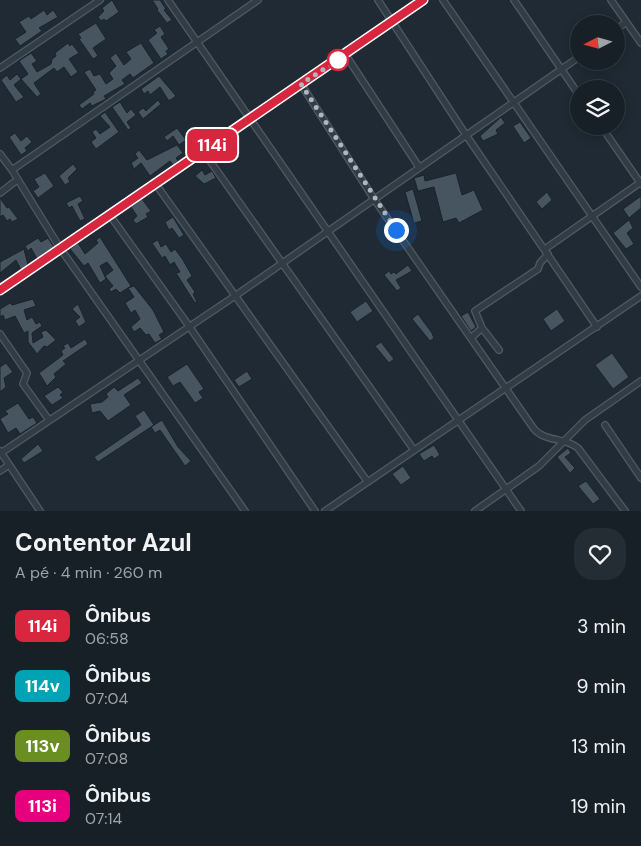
<!DOCTYPE html>
<html lang="pt">
<meta charset="utf-8">
<style>
:root{--surface:#172027;--page:#242d33;--text:#f1f3f6;--muted:#9ea3a7;--line:#363e44}
body{margin:0;font-family:"DM Sans",sans-serif;background:var(--page);color:var(--text);height:100vh;display:flex;flex-direction:column;font-size:19px;white-space:nowrap}
*{box-sizing:border-box;margin:0}
p{font-size:16px;color:var(--muted)}
.icon{flex:none;width:28px;height:28px;fill:none;stroke:currentColor;stroke-width:2;stroke-linecap:round;stroke-linejoin:round}
.map{position:relative;height:511px;overflow:hidden}
.side{display:flex;flex-direction:column;background:var(--surface);flex:1}
.side>*{flex:none}
.badge{padding:0 10px;border-radius:8px;font-size:18px;line-height:32px}
.needle{width:32px;rotate:264deg}
.controls{position:absolute;left:570px;top:15px;display:grid;gap:10px}
.controls a{display:grid;place-items:center;width:55px;height:55px;border-radius:50%;background:var(--surface);box-shadow:0 2px 12px #0003,0 0 0 1px var(--line);font-size:25px}
.you{position:absolute;width:25px;height:25px;margin:-12px;border:4px solid #fff;border-radius:50%;background:#1a73e8;box-shadow:0 0 0 8px #1a73e833}
.map>.badge{position:absolute;translate:-50% -50%;box-shadow:0 0 0 2px #fff}
.round{display:grid;place-items:center;flex:none;width:52px;height:52px;border-radius:20px;background:var(--page)}
.headline{display:flex;align-items:center;justify-content:space-between;height:85px;padding:0 15px}
h1{font-size:24px;font-weight:700;line-height:38px}
ul{padding:0;list-style:none}
li{display:flex;align-items:center;gap:15px;height:60px;padding:0 15px}
li div{flex:1}
li b{display:block;font-size:19px}
li em{font-style:normal}
li .badge{min-width:55px;font-weight:700;text-align:center}
.map>svg:first-child{display:block}
.building{fill:#475560;stroke:#1a232b}
.lines{fill:none;stroke-linecap:round;stroke-linejoin:round}
.minor-casing{stroke:#505a63;stroke-width:8}
.minor{stroke:#323c45;stroke-width:5.5}
.line-casing{stroke:#fff;stroke-width:11}
.line{stroke:#d7263d;stroke-width:8}
.walk{stroke:#acb7c2;stroke-width:5;stroke-dasharray:0 9}
.stop-dot{fill:#fff;stroke:#d7263d;stroke-width:2.5}
</style>
<div class="map">
<svg width="641" height="511" viewBox="0 0 641 511">
<rect width="100%" height="100%" fill="#1f2a34"/>
<path class="building" d="M112,0L119,12L106,21L104,19L101,21L98,17L104,11L102,8Z
M152,0H160L166,9L164,10L172,20L167,23L157,10L158,9Z
M44,10L47,15L53,10L58,17L39,28L42,31L20,46L15,39L26,32L19,22L29,16L31,19Z
M96,23L106,39L93,48L98,56L93,59L79,39L81,38L78,34Z
M160,26L165,34L161,37L169,49L166,51L168,54L161,59L148,40L157,33L154,30Z
M68,43L70,46L72,44L79,53L69,59L78,72L71,77L64,67L57,72L54,68L34,83L41,94L37,97L21,79L28,74L19,61L31,53L37,61L32,64L37,72L51,64L52,59L56,56L55,53Z
M141,43L154,63L133,78L130,74L122,80L125,84L104,96L106,99L92,106L90,103L82,109L79,105L94,94L93,92L96,90L84,72L90,69L94,76L100,74L106,84L113,79L109,73L116,66L110,58L116,53L124,65L131,59L126,52Z
M17,74L21,79L14,85L24,97L16,102L1,80L7,75L10,80Z
M159,76L176,96L169,101L160,87L150,95L148,91L144,94L141,89Z
M158,100L161,104L143,119L138,112L143,108L146,111Z
M120,102L127,113L131,109L136,115L127,122L131,128L128,130L112,107Z
M105,112L119,132L96,149L91,142L96,138L92,132L96,129L100,134L110,127L100,116Z
M501,117L505,123L496,130L498,134L483,141L480,136Z
M520,122L531,138L524,143L513,126Z
M177,128L186,140L179,145L173,136L167,141L164,137Z
M15,133L21,141L27,136L32,142L25,148L27,151L21,155L9,137Z
M177,145L183,153L176,158L178,161L173,165L170,161L150,176L141,163L134,169L131,163L138,158L135,154L139,150L147,160Z
M73,164L77,169L68,178L70,182L65,185L59,176Z
M202,170L205,175L212,171L216,178L204,184L195,176Z
M45,173L54,186L38,198L33,191L39,187L34,179Z
M456,173L462,195L474,190L483,210L459,223L456,218L443,222L434,187L418,191L414,178L424,175L425,181Z
M413,189L422,221L414,223L405,192Z
M547,192L552,200L542,209L536,202Z
M80,196L83,201L78,204L85,219L80,221L72,206L69,208L66,203Z
M641,196V208L629,218L623,209Z
M0,198L7,208L9,207L18,219L12,222L10,219L7,221L3,215L0,217Z
M142,199L151,211L146,214L148,217L136,224L133,220L137,216L131,207Z
M173,217L184,235L179,238L172,228L169,230L165,222Z
M629,220L633,228L627,233L634,244L626,249L613,233Z
M100,237L131,286L120,293L116,289L111,292L109,289L113,286L105,276L113,270L107,262L100,266L106,279L100,283L88,263L84,266L70,249L78,243L85,254L98,243L96,240Z
M38,238L41,242L48,238L54,247L37,259L31,248L28,251L25,246Z
M158,240L161,247L166,244L171,252L175,249L183,260L192,276L187,280L195,292L193,294L197,302L195,303L186,289L176,273L180,272L174,262L170,265L165,256L162,258L152,243Z
M24,249L28,265L21,270L16,260L0,273V262Z
M408,265L412,271L396,280L401,288L397,291L384,275L389,271L391,274L394,272L396,274Z
M134,286L153,310L164,332L159,335L162,339L155,343L149,334L146,335L140,328L134,332L131,327L140,319L135,310L131,313L125,303L134,297L128,288Z
M33,299L36,306L24,310L27,320L32,317L36,324L40,322L42,326L32,333L33,343L43,337L41,332L46,330L56,340L47,347L44,346L37,354L28,342V331L24,333L15,316L5,320L3,315L0,317V309L10,303L12,305Z
M366,301L373,311L357,322L350,312Z
M78,304L86,322L79,327L75,321L80,317L72,309Z
M557,309L565,321L551,331L543,319Z
M468,312L476,327L471,331L461,316Z
M418,314L432,333L434,338L430,341L412,319Z
M85,339L88,344L63,361L66,364L54,374L56,377L47,386L39,373L63,355L61,351L65,348L63,346L68,343L71,348Z
M381,342L394,359L389,363L375,346Z
M612,353L629,377L613,389L595,365Z
M6,363L13,372L4,378L6,387L0,392V367Z
M187,364L204,389L199,392L203,398L195,403L180,382L173,386L167,377Z
M247,371L252,379L239,387L234,380Z
M138,378L142,383L124,395L131,405L108,421L100,411L92,413L90,404L102,402L108,397L106,394L114,387L118,391Z
M58,387L63,392L60,395L63,398L52,405L44,396Z
M18,403L29,419L33,417L37,423L20,434L16,428L8,433L0,419L8,414L5,411Z
M144,410L154,425L98,462L94,457L141,425L135,416Z
M162,420L178,447L191,461L185,466L160,430L155,433L151,427Z
M38,444L43,451L24,463L21,459Z
M434,445L440,455L434,459L432,456L424,461L419,454Z
M568,448L571,453L565,457L575,468L570,473L557,457Z
M403,466L411,478L401,485L392,474Z
M586,481L600,499L593,504L578,486Z"/>
<g class="lines">
<g class="minor-casing">
<path id="minor" d="M168,0L521,511
M378,0L466,135L597,327
M443,0L641,287
M514,0L579,95
M611,0L641,43
M616,30L626,22
M345,54L419,167
M0,68L100,0
M301,84L374,199L534,429C545,442 565,437 578,448L625,511
M601,126L641,184
M203,151L414,450
M0,154L12,170L60,248L245,511
M12,170L258,0
M155,183L367,481
M0,193L17,180
M109,214L189,326L315,511
M545,249L641,182
M0,290L423,0
M482,328L499,350
M0,334L27,373L23,384L49,420
M471,338L482,328L475,311L538,269L540,263L548,254
M605,425L641,478
M0,451L40,511
M1,453L235,296L579,57
M0,471L9,465
M325,511L641,296
M475,511L539,466L585,420L641,381"/>
</g>
<use href="#minor" class="minor"/>
</g>
<g class="lines">
<g class="line-casing">
<path id="line" d="M0,290L423,0"/>
</g>
<use href="#line" class="line"/>
<path class="walk" d="M338,60L301,84L396,230"/>
</g>
<circle class="stop-dot" cx="338" cy="60" r="10"/>
</svg>
<div class="controls">
<a><svg class="needle" viewBox="-14 -14 28 28"><path d="M0-13l5 13h-10z" fill="#e53935"/><path d="M0 13l5-13h-10z" fill="#9ea3a7"/></svg></a>
<a><svg class="icon" aria-label="layers" viewBox="0 0 24 24"><path d="M12 4l9 5-9 5-9-5zM3 14l9 5 9-5"/></svg></a>
</div>
<div class="you" style="left:396px;top:230px"></div>
<b class="badge" style="left:212px;top:145px;background:#d7263d;color:#fff">114i</b>
</div>
<section class="side">
<div class="headline"><div><h1>Contentor Azul</h1><p>A pé · 4 min · 260 m</p></div><a class="round"><svg class="icon" aria-label="heart" viewBox="0 0 24 24"><path d="M12 20l-8-8c-3-5 5-10 8-4 3-6 11-1 8 4z"/></svg></a></div>
<ul>
<li><span class="badge" style="background:#d7263d;color:#fff">114i</span><div><b>Ônibus</b><p>06:58</p></div><em>3 min</em></li>
<li><span class="badge" style="background:#00a3b4;color:#fff">114v</span><div><b>Ônibus</b><p>07:04</p></div><em>9 min</em></li>
<li><span class="badge" style="background:#6b8e23;color:#fff">113v</span><div><b>Ônibus</b><p>07:08</p></div><em>13 min</em></li>
<li><span class="badge" style="background:#e6007e;color:#fff">113i</span><div><b>Ônibus</b><p>07:14</p></div><em>19 min</em></li>
</ul>
</section>
